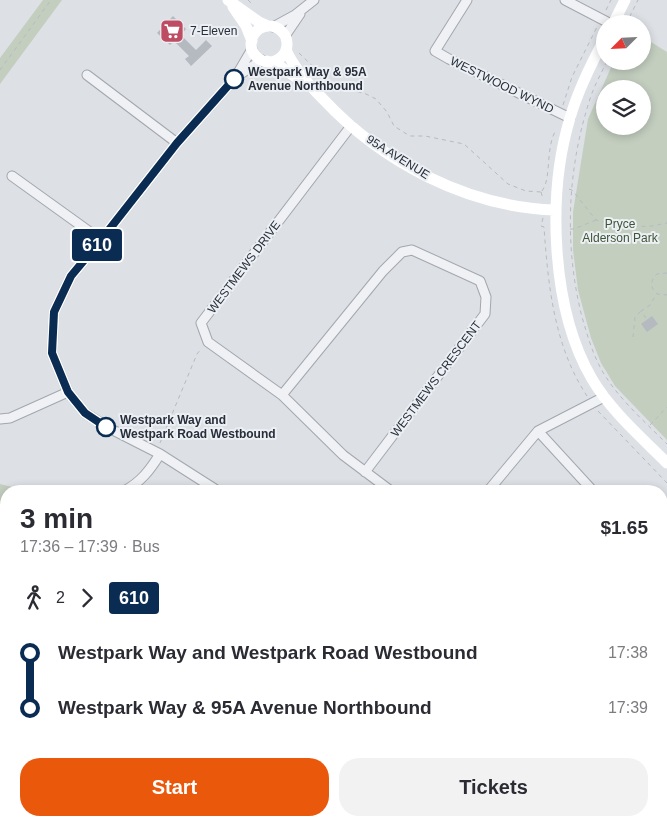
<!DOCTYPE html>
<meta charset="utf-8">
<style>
:root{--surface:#fff;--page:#f2f2f3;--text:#2b2b33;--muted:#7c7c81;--accent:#ea580c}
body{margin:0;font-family:Arial,sans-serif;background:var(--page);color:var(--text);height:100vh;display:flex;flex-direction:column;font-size:19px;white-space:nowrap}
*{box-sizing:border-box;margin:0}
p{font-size:16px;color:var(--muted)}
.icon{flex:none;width:28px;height:28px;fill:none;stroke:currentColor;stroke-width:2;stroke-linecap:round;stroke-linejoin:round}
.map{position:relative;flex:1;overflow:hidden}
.sheet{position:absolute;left:0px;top:485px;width:668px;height:341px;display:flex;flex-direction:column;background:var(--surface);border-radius:20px 20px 0 0;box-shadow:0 2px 8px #0003}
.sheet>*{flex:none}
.badge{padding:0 10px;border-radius:4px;font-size:18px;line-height:32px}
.needle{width:32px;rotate:246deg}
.tools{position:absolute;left:596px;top:15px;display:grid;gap:10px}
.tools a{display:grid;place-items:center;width:55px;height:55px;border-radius:50%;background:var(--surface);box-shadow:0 2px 8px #0003;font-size:25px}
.map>.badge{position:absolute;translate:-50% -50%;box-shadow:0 0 0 2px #fff}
.legs{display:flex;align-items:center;gap:8px;height:55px;padding:0 20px;font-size:16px}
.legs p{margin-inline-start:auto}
.overview{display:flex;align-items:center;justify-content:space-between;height:85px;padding:0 20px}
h1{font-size:28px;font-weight:700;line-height:38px}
.button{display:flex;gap:10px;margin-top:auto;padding:10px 20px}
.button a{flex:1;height:58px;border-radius:20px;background:var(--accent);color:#fff;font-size:20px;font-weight:700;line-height:58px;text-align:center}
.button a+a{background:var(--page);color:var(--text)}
ul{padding:0 20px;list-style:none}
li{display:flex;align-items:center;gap:18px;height:55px;font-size:19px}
li i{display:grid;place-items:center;width:8px;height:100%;margin:0 6px;background:currentColor}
li i::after{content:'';width:12px;height:12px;margin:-6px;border:4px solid;border-radius:50%;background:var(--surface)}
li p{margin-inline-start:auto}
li:first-child i{background:linear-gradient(#0000 50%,currentColor 0)}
li:last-child i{background:linear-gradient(currentColor 50%,#0000 0)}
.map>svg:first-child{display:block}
.green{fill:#c3cebf;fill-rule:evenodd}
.building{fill:#b5bac1}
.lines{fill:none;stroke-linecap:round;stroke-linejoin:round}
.street-casing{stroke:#a3a7ae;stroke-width:11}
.path{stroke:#b7bbc0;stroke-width:1;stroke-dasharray:4 4;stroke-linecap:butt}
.street{stroke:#eff1f4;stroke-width:9}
.secondary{stroke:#fff;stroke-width:11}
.line-1-casing{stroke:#fff;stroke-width:11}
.line-1{stroke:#0a2c53;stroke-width:8}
.stop-1-dot{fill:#fff;stroke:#0a2c53;stroke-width:2.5}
.labels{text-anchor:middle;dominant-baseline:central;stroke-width:4;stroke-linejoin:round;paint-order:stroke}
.poi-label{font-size:12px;fill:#282f3a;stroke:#eceff3;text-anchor:start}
.stop-label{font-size:12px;font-weight:bold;fill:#282f3a;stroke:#eceff3;text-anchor:start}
.street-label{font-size:12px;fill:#282f3a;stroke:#eceff3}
.park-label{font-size:12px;fill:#3d5437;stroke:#eceff3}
</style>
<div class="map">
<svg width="667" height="826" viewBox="0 0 667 826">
<rect width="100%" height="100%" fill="#dde0e5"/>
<path class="green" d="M43,0H62L0,84V58Z
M643,37L667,52V440L615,386L601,363L591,338L578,290L573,250V212L588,119L614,61H642ZM605,89H642V126H605Z
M0,484L12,487L17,491H6V538L0,536Z"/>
<path class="building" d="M173,16L186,29L181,35L196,50L206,40L212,46L191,66L185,59L189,56L174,41L170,45L157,33Z
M652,316L658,324L647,332L641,324Z"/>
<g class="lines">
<g class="street-casing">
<path id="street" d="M467,0L435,51L449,59L570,118
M565,0L611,24
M273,27L295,15L314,0
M285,36L300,14
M87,75L177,143
M239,75L262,60
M351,126L201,323L208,342L282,395L343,455L391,491
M12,176L101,240
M282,395L383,271L402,252L412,250L480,281L486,297L485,314L365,472
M0,419L10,418L68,392
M538,431L593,491
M124,491C141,482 150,470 160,454
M218,491L160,454L107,427L85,413L68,392L52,353L54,312L71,276L101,240L177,143L235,78L252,49
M488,491L538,431L604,397
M661,626L667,618
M0,639L6,632
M0,804L6,806
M36,820L48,826
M343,820L355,826
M474,820L496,826
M625,820L629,826
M173,826L176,820
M312,826L316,820
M447,826L452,820"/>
</g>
<path class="path" d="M248,0L251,3
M606,10L611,0
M626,24L638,0
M299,53L331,84L366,94L376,99L387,112L394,126L405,133L410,136H425L464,144L508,184L526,191L541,192
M607,61C601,74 594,86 590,99C567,169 564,246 582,317C588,337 593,356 604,374C620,400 645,422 667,444
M0,70L51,0
M563,105L572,77L597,27
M569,189L572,190L596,220L623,227L652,226L667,223
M542,191C552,177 545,148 556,130
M541,192L543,199
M543,218L541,226L544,227C548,285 554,346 587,396
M570,229H574L596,220
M667,273L657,274C650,280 650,288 657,294L667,295
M646,318L641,311L650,305L656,295
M633,337L635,317L641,311
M598,411L667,483
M650,425L667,407
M160,443L197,354L201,349
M0,513L6,515"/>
<use href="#street" class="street"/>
<path class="secondary" d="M228,0L259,22L268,26
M233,7L246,26L252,41
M613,24L625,0
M251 44a18 18 0 1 1 36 0a18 18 0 1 1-36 0Z
M605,38C591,64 578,90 570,118C547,194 551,309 592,379C611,411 641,437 667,463
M286,50C294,68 309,85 323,99C382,162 467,207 555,210
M267,61L281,67L304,83"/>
</g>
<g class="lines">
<g class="line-1-casing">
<path id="line-1" d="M106,427L85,413L68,392L52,353L54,312L71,276L101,240L177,143L234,79"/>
</g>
<use href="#line-1" class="line-1"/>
</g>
<defs>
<g id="supermarket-square" transform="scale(1.25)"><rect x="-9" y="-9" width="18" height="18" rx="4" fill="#be4d63" stroke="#eceff3"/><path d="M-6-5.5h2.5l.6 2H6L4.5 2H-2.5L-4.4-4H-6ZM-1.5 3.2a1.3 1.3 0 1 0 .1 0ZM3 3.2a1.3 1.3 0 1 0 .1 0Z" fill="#fff"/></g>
</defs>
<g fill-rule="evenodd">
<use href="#supermarket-square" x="172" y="31"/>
</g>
<g class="stop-1-dot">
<circle cx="234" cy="79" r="9"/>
<circle cx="106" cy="427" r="9"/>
</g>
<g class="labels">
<g class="poi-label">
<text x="190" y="31">7-Eleven</text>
</g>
<g class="stop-label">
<text x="248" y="72">Westpark Way &amp; 95A<tspan x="248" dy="14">Avenue Northbound</tspan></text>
<text x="120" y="420">Westpark Way and<tspan x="120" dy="14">Westpark Road Westbound</tspan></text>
</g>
<g class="street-label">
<text transform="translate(502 85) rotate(26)">WESTWOOD WYND</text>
<text transform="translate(398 157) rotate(32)">95A AVENUE</text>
<text transform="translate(244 267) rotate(-53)">WESTMEWS DRIVE</text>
<text transform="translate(436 379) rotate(-53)">WESTMEWS CRESCENT</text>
</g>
<g class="park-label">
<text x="620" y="224">Pryce<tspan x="620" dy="14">Alderson Park</tspan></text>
</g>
</g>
</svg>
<div class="tools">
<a><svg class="needle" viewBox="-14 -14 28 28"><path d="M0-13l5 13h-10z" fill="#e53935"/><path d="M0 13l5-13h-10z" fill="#7c7c81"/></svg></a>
<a><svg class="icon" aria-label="layers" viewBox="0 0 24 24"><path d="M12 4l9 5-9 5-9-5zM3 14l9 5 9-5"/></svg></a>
</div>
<b class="badge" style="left:97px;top:245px;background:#0a2c53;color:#fff">610</b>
<section class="sheet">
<div class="overview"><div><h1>3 min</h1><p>17:36 – 17:39 · Bus</p></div><b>$1.65</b></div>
<div class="legs"><svg class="icon" aria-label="walk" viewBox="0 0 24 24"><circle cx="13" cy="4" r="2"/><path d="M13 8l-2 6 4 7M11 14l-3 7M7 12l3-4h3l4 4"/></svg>2<svg class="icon" aria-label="forward" viewBox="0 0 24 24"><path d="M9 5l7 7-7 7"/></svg><b class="badge" style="background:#0a2c53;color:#fff">610</b></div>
<ul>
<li><i style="color:#0a2c53"></i><b>Westpark Way and Westpark Road Westbound</b><p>17:38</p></li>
<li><i style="color:#0a2c53"></i><b>Westpark Way &amp; 95A Avenue Northbound</b><p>17:39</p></li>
</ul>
<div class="button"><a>Start</a><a>Tickets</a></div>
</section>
</div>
